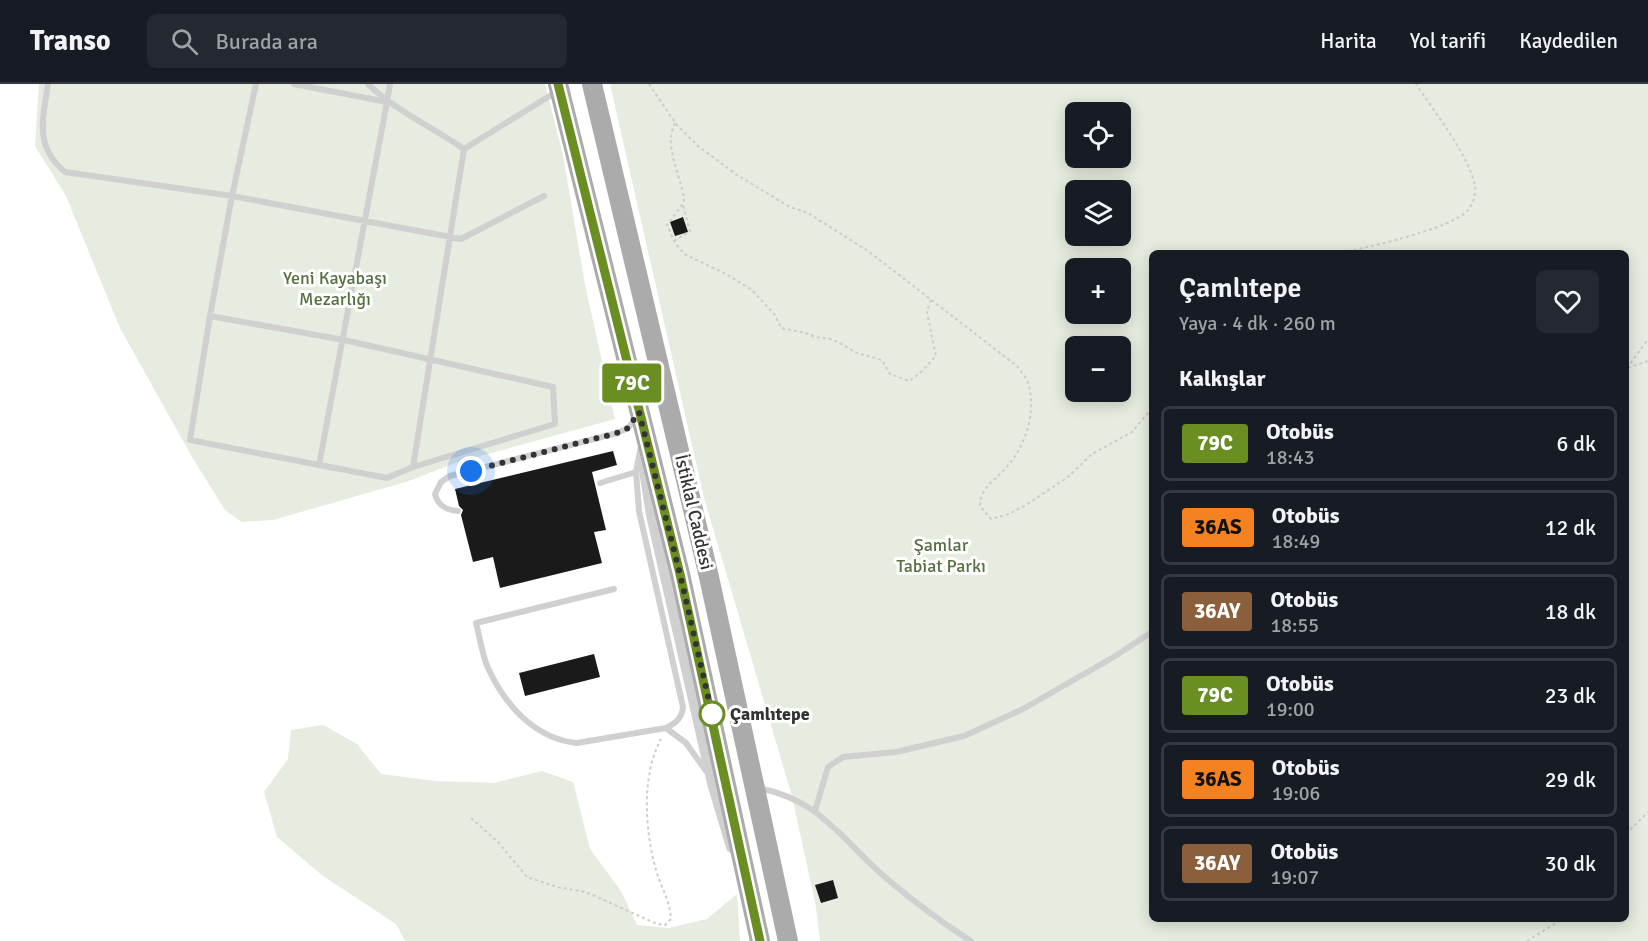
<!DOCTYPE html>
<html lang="tr">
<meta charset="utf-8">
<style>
:root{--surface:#171b24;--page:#242831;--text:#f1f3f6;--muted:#9ea1a6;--line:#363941}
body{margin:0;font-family:Signika,sans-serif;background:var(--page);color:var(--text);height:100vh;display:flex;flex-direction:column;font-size:22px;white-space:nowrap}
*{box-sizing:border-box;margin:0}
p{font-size:20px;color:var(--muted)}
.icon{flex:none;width:33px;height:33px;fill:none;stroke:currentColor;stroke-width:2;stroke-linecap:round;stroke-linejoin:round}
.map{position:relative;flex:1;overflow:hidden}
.details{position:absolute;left:1149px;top:166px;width:480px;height:672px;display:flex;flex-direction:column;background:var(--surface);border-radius:9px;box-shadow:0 3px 15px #0003}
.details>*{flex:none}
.badge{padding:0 12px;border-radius:4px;font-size:21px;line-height:39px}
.controls{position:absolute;left:1065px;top:18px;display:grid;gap:12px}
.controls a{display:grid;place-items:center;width:66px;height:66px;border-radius:9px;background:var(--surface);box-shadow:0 3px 15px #0003;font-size:30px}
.you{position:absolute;width:30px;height:30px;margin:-15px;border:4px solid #fff;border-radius:50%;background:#1a73e8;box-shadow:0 0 0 9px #1a73e833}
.map>.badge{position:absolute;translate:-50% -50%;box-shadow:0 0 0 3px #fff}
h2{padding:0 30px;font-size:22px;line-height:54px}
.round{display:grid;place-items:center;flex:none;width:63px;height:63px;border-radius:9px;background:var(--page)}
.summary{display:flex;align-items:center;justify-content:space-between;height:102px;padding:0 30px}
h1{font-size:28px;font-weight:600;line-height:45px}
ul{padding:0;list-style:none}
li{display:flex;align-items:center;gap:18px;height:75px;margin:0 12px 9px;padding:0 18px;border:3px solid var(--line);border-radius:9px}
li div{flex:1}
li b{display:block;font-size:22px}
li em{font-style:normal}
li .badge{min-width:66px;font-weight:700;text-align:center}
header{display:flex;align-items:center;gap:36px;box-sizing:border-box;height:84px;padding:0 30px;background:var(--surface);border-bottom:2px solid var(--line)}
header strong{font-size:28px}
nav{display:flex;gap:33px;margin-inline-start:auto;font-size:21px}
.search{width:420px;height:54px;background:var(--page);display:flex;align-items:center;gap:15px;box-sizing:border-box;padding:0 21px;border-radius:9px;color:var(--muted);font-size:22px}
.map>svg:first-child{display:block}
.green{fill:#e6ecdf;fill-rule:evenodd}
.building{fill:#1a1a1a}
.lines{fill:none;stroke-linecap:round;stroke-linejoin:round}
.path{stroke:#cdcdcd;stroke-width:2;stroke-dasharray:3 3;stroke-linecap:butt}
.service{stroke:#d0d0d0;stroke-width:6}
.minor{stroke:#d0d0d0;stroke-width:12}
.primary{stroke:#ababab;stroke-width:20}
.line-casing{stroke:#fff;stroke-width:14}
.line{stroke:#6b8e23;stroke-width:9}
.walk{stroke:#333;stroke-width:6;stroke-dasharray:0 10.8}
.stop-dot{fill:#fff;stroke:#6b8e23;stroke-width:3}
.labels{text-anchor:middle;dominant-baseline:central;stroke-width:6;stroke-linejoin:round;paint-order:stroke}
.park-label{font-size:18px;fill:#56703f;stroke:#fff}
.street-label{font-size:18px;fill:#333;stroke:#fff}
.stop-label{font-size:18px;font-weight:bold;fill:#333;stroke:#fff;text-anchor:start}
</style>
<header>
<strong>Transo</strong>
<div class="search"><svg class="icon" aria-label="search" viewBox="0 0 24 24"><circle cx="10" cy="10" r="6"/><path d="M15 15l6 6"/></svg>Burada ara</div>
<nav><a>Harita</a><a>Yol tarifi</a><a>Kaydedilen</a></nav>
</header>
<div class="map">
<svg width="1648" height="857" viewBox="0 0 1648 857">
<rect width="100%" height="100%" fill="#fff"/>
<path class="green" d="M39,0H545L563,71L585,201L615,335L455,379L409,397L273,436L242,438L225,426L192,373L120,244L66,112L35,62Z
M610,0H1648V857H820L816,823L792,712L704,414ZM1076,28H1120V74H1076ZM1076,106H1120V152H1076ZM1152,170H1626V836H1152ZM1076,184H1120V230H1076ZM1076,262H1120V308H1076Z
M323,641L357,660L381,690L436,697L494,699L542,687L573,698L590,765L621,807L637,841L669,844L707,835L737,810L740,857H405L396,840L323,792L277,753L264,708L288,675L291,646Z"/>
<path class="building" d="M683,133L688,148L675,152L670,138Z
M613,367L617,381L592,388L606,446L594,448L602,479L500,504L493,473L473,478L461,431L463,426L459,422L455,405Z
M594,570L600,593L525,612L519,589Z
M833,796L838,814L821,819L815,801Z"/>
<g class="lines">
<path class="path" d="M649,0L676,40L698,62L737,91L790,123L808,129L868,167L1017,282C1021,288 1028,295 1029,302C1036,331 1025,363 1005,385C994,397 980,404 980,422L991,435L1009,430L1026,421L1068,393L1092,370L1132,348L1152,324
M675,39C663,62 681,91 684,116L683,120L667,141L674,157L684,170L726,190L752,206L775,231L781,244L806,249L815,253L832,255L857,269L882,276L890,290L909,297L920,289L936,272L927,228L931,215
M674,157L690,147L683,121
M1336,170C1363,164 1454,145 1469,125C1473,119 1476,110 1475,103C1471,74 1433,26 1416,0
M1627,284L1648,255
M1628,284L1648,277
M471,734L498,758L527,793L557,803L586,808L657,840L665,841L671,835C670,816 661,804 656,786C645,747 641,692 661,655
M1626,750L1648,728
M1527,857L1561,836"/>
<path class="service" d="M48,0C43,35 34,62 65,88L232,112L461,155L544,112
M294,0L387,18L319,381
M368,0C396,27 432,43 464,65L556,8
M387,18L390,0
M210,232L190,356L387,394L413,383L555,340L553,303L344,256L210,232L232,112L256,0
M413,383L464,65
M600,399L636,388
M458,427C446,426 438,422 435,410L441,398L450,392L617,349L628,344L636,334
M614,505L476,539C480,553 482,571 488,584C505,621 535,655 577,659L666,644C676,639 682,634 683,623L639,427L636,388L641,362
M666,644L686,659L706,687
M757,704C819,714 842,756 886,794C913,817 941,838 971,857
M815,727L828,683L843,673L896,668L964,652L1023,625L1112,574L1152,548"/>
<path class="minor" d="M643,374L652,431L713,699L732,763"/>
<path class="primary" d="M558,0L680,490L760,857
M592,0L709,493L788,857"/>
</g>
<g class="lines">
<g class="line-casing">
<path id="line" d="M558,0L680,490L760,857"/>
</g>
<use href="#line" class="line"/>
<path class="walk" d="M471,387L617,349L628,344L639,328L680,490L712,630"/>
</g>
<circle class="stop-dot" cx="712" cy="630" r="12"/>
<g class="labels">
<g class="park-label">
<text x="335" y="194">Yeni Kayabaşı<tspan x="335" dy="21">Mezarlığı</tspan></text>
<text x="941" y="461">Şamlar<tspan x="941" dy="21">Tabiat Parkı</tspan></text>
</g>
<g class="street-label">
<text transform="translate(694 428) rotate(77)">İstiklal Caddesi</text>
</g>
<g class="stop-label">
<text x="730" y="630">Çamlıtepe</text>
</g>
</g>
</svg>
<div class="controls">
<a><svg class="icon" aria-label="locate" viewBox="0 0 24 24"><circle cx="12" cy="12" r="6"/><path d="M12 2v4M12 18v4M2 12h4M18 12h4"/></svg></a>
<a><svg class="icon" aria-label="layers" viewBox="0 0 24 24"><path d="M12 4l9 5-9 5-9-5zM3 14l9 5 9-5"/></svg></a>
<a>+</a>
<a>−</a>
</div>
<div class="you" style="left:471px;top:387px"></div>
<b class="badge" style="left:632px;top:299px;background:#6b8e23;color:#fff">79C</b>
<section class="details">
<div class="summary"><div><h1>Çamlıtepe</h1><p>Yaya · 4 dk · 260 m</p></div><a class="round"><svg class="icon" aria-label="heart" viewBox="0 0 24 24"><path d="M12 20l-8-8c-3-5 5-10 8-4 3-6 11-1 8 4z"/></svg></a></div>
<h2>Kalkışlar</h2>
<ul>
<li><span class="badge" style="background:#6b8e23;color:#fff">79C</span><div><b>Otobüs</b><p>18:43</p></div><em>6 dk</em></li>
<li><span class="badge" style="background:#f58220;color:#111">36AS</span><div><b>Otobüs</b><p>18:49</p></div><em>12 dk</em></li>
<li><span class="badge" style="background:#8b5e3c;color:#fff">36AY</span><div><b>Otobüs</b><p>18:55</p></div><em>18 dk</em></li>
<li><span class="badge" style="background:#6b8e23;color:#fff">79C</span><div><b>Otobüs</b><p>19:00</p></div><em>23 dk</em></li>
<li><span class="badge" style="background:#f58220;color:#111">36AS</span><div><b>Otobüs</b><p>19:06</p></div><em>29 dk</em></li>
<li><span class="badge" style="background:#8b5e3c;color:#fff">36AY</span><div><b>Otobüs</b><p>19:07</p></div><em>30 dk</em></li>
</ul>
</section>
</div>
